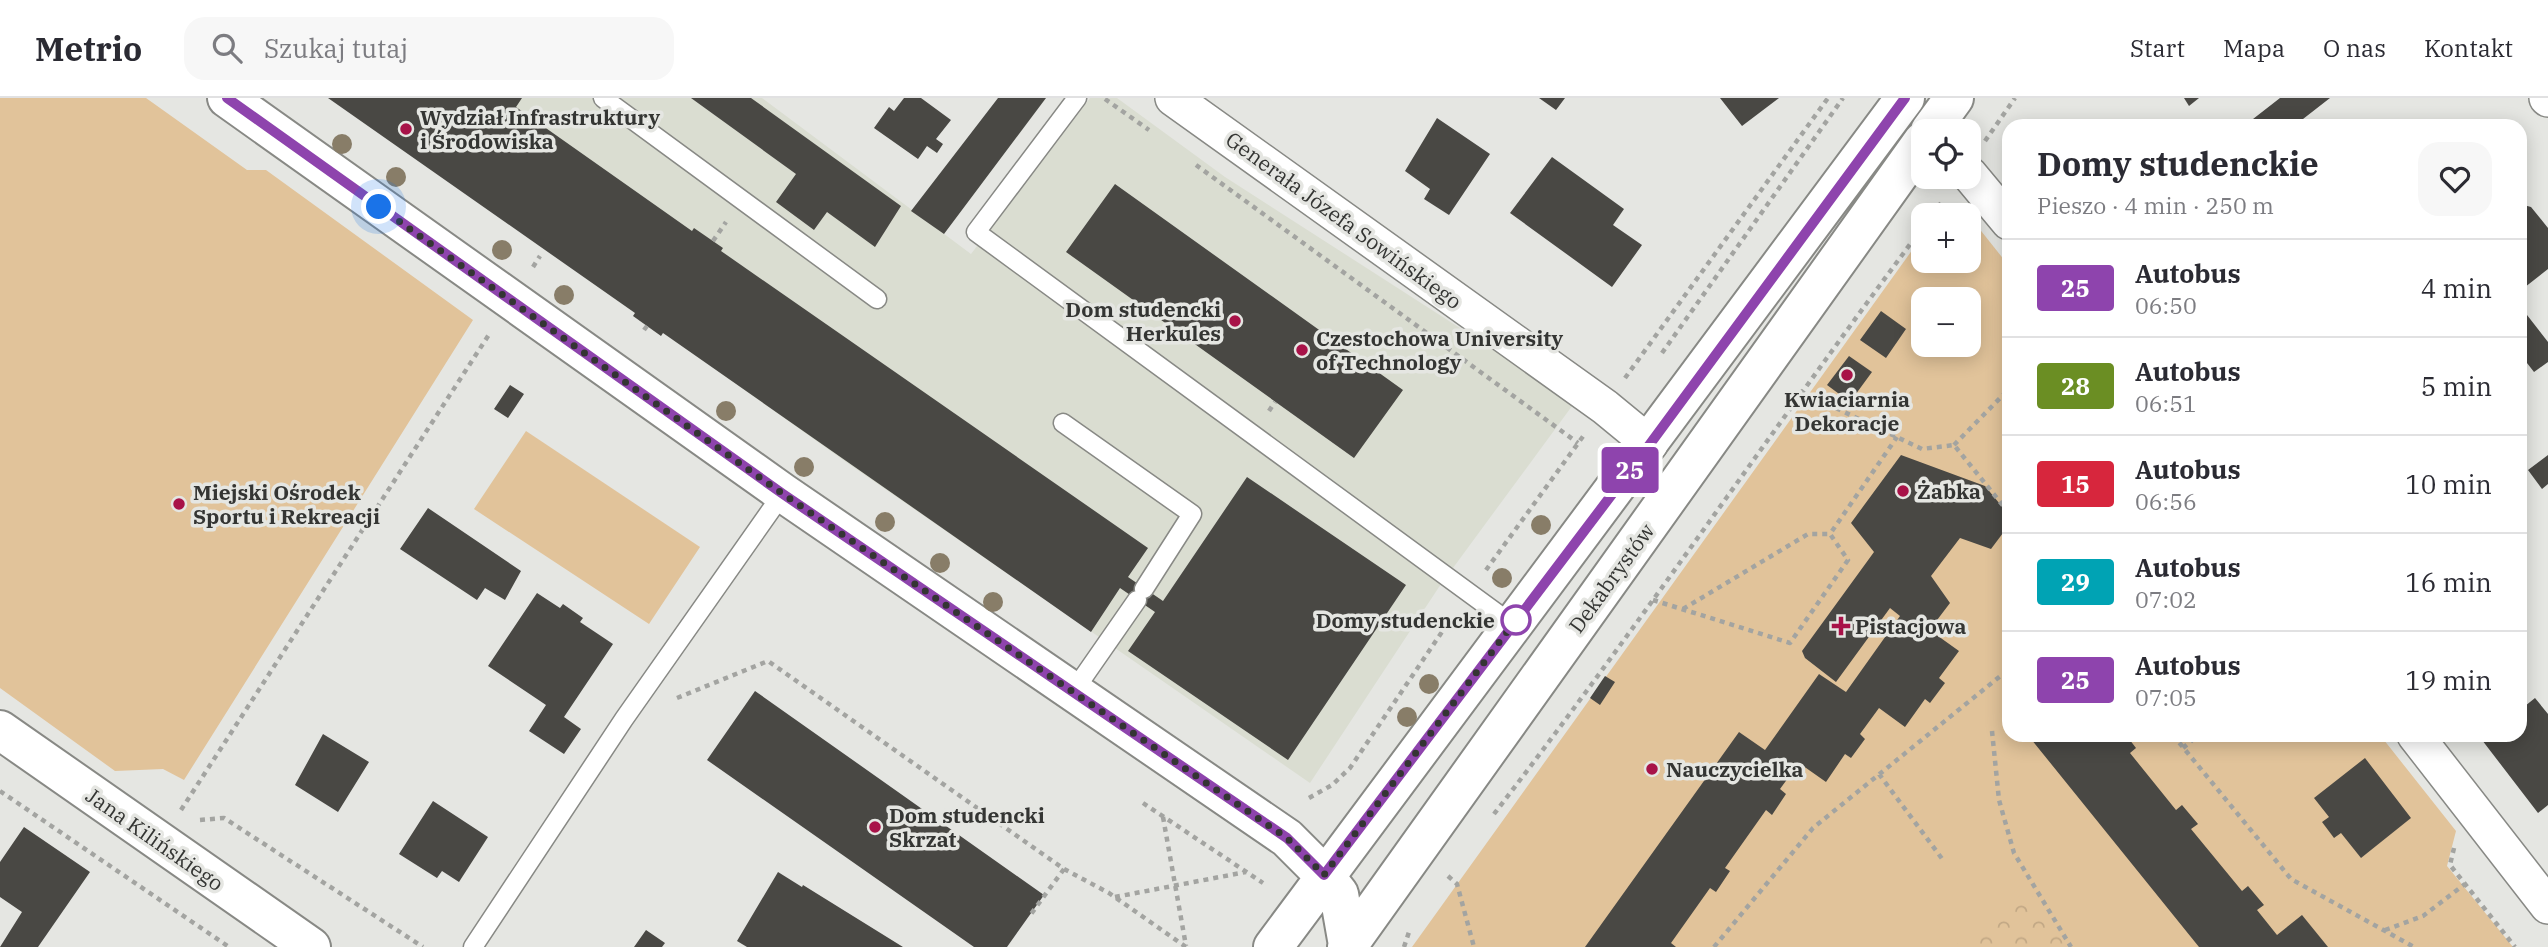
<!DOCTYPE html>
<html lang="pl">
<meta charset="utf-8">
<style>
:root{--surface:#fff;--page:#f7f7f7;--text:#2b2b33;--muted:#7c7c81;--line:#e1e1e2}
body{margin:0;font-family:"IBM Plex Serif",serif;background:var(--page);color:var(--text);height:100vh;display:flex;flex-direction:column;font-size:26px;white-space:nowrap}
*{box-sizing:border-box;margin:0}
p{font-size:23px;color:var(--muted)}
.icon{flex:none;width:38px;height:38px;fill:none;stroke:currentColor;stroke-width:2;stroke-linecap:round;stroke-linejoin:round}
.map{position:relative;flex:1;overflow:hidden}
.sheet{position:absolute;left:2002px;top:21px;width:525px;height:623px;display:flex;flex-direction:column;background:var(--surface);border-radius:21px;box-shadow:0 4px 18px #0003}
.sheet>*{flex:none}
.badge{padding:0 14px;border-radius:5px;font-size:24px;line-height:46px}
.buttons{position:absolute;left:1911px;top:21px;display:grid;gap:14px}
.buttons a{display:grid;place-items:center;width:70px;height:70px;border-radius:14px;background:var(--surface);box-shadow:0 4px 18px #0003;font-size:35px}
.you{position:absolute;width:35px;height:35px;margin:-18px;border:5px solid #fff;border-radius:50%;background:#1a73e8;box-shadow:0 0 0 10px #1a73e833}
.map>.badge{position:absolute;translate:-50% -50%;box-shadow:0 0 0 4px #fff}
.round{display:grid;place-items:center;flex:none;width:74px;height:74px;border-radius:21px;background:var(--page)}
.headline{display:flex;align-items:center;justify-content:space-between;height:119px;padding:0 35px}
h1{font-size:33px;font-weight:700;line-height:52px}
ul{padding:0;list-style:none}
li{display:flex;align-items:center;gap:21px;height:98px;padding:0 35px;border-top:2px solid var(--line)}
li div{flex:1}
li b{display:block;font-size:26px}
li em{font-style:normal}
li .badge{min-width:77px;font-weight:700;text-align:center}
header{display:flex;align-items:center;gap:42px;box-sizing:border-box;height:98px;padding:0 35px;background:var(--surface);border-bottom:2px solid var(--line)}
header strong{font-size:33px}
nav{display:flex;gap:38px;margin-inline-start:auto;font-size:24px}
.search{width:490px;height:63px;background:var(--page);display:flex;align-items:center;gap:18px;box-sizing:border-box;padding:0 24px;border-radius:21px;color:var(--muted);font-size:26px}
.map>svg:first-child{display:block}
.built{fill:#daddd1}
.grass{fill:#e1c39a;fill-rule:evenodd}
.forest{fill:url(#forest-crowns)}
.building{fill:#494844}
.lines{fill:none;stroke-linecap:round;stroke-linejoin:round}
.service-casing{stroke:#888985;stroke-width:21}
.minor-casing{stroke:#888985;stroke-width:38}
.tertiary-casing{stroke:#888985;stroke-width:42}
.path{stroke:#a3a4a1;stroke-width:4.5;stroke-dasharray:5 5;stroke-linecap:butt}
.service{stroke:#fff;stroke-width:18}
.minor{stroke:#fff;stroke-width:35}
.tertiary{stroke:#fff;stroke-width:38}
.tree{fill:#887d68}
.line-casing{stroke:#fff;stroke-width:16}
.line{stroke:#8e44ad;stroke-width:10}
.walk{stroke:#343533;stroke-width:7;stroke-dasharray:0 12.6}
.poi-dot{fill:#a81248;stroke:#e5e6e2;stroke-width:2.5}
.stop-dot{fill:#fff;stroke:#8e44ad;stroke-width:3.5}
.labels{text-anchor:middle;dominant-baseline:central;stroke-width:7;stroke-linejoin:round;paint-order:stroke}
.poi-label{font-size:21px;font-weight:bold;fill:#343533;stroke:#e5e6e2;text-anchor:start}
.street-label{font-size:21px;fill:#343533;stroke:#e5e6e2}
.stop-label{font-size:21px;font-weight:bold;fill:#343533;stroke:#e5e6e2;text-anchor:end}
</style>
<header>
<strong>Metrio</strong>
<div class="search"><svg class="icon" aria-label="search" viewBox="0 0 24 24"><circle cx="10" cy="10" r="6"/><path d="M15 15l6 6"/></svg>Szukaj tutaj</div>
<nav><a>Start</a><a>Mapa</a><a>O nas</a><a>Kontakt</a></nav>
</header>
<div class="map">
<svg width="2548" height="849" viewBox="0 0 2548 849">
<defs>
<pattern id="forest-crowns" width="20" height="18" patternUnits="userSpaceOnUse" patternTransform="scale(1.75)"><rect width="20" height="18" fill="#e1c39a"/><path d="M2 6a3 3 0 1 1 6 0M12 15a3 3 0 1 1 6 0" fill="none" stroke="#c2a885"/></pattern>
</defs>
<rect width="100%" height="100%" fill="#e5e6e2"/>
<path class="built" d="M334,0H762L971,156L1090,0H1117L1225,79L1575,304L1439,489L1310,685L846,364Z"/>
<path class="grass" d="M0,0H146L247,72H266L473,222L184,682L163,671L115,673L0,590Z
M1969,123L1974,124L2009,168V637H2380L2456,733L2447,768L2513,849H1412L1923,137V163H1969ZM1923,201H1969V247H1923Z
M526,333L700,449L649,526L474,411Z"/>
<path class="forest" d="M2027,790L2066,849H1953Z"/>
<path class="building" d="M328,0H522L516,9L692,133L694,130L723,150L721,153L1148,450L1128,479L1163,503L1247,379L1406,487L1288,662L1128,553L1155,514L1120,490L1091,534L663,235L661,238L633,218L635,215Z
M691,0H751L901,108L875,149L827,114L814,132L776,104L796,76Z
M904,0H921L951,22L936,41L943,46L937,55L927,48L918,61L874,30L889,9L894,13Z
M998,0H1046L944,136L911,113Z
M1539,0H1565L1556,12Z
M1720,0H1779L1742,28Z
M2184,0H2199L2189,8Z
M2280,0H2330L2294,28H2244Z
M1437,20L1490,56L1449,117L1424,101L1430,91L1405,73Z
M1552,59L1624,111L1613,127L1642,147L1612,189L1510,115Z
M1115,86L1403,292L1354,360L1066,154Z
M2520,106L2531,109L2548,130V171L2520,193Z
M1881,213L1906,231L1886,260L1860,242Z
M2527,217L2548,244V264L2534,274L2520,256V223Z
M1849,258L1872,274L1850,304L1827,287Z
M510,287L524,296L508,320L494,311Z
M1901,357L1985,388L2009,417V427L1991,451L1960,440L1931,478L1950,505L1931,530L1927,528L1923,534L1928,537L1931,533L1959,553L1939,580L1945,585L1930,605L1925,601L1905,629L1879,610L1860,636L1865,641L1851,660L1845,656L1826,684L1799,665L1780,691L1786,696L1772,717L1766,712L1725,770L1730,773L1716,794L1710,790L1671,845L1676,849H1585L1739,634L1765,652L1819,576L1846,594L1900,518L1890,510L1836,584L1805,560L1802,553L1874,454L1851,425Z
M2548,357V386L2542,391L2528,372Z
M428,410L521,473L505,502L485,490L477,502L400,451Z
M537,495L560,510L563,506L583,520L580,524L613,546L564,619L581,631L564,656L529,633L546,607L488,568Z
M1605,578L1615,584L1600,607L1590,600Z
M755,593L1044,797L1007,849H974L707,662Z
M2535,600L2548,616V707L2538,715L2482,642L2488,637H2520V612Z
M323,636L369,664L338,714L295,687Z
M2035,637H2126L2136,650L2130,655L2176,712L2182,707L2198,726L2191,731L2242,793L2248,788L2264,807L2257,812L2277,837L2302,817L2328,849H2199L2031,641Z
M2365,660L2411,720L2361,760L2341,735L2334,740L2322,724L2329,719L2314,700Z
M433,703L488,739L459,784L442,773L437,780L399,756Z
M24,729L90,774L38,849H0L22,814L0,799V764Z
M778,774L802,789L803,787L903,849H747L737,843Z
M646,832L665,845L662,849H634Z"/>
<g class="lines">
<g class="service-casing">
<path id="service" d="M603,0L877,201
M1077,0L976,134L1513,527
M1063,325L1192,416L1144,491
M1073,594L1137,502
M473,849L624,621L783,395"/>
</g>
<g class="minor-casing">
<path id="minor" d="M1173,0L1605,309L1650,346
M2547,0L2548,1
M1969,76L2009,124
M2415,637L2548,808"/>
</g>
<g class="tertiary-casing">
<path id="tertiary" d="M227,0L783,395L1287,740L1324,777L1339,796L1348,847
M1930,33L1954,0
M0,632L311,849
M1273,849L1905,0
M1347,849L1923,43"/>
</g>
<path class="path" d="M1105,1L1149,32
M1985,43L2015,0
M1196,67L1578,345
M1932,117L1944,101
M713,143L726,124
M533,169L540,158
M644,232L647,228
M1662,255L1843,0
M1625,280L1828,0
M1800,293L1922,351L1954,347L2009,415
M1269,313L1275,304
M1954,347L2009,291
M1486,472L1584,337
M1653,502L1790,545L1848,462L1830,436L1897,339
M1683,511L1808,436H1830
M677,600L768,563L1064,771L1031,816
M1992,633L1999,702L2014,755L2071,849
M2173,637L2291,781L2414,849
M2183,650L2198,637
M1879,676L1943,762
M0,693L229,849
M1309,700L1332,687L1350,670L1452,519
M1143,705L1263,785
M181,712L490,235
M1494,716C1642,524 1778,323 1923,129
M1163,719L1186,848
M200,722L224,720L423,849
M2454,750L2450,767L2515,849
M1064,771L1109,795L1186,849
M1448,778L1457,786L1474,849
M1115,799L1246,774
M2385,832L2423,818L2465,786
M1404,849L1410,831
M1714,849L1813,730L2009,571"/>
<use href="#service" class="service"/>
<use href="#minor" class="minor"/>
<use href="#tertiary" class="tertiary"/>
</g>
<g class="tree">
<circle cx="342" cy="46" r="10"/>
<circle cx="396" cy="79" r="10"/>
<circle cx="502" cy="152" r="10"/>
<circle cx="564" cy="197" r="10"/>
<circle cx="726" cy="313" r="10"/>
<circle cx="804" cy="369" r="10"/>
<circle cx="885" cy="424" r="10"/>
<circle cx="1541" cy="427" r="10"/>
<circle cx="940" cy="465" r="10"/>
<circle cx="1502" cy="480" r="10"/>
<circle cx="993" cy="504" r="10"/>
<circle cx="1429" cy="586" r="10"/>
<circle cx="1407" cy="619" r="10"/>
</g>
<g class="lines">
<g class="line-casing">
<path id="line" d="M227,0L783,396L1287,740L1324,777L1650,346L1905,0"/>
</g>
<use href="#line" class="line"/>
<path class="walk" d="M379,109L783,396L1287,740L1324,777L1516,522"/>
</g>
<g class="poi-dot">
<circle cx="406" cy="31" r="7"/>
<circle cx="1235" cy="223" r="7"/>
<circle cx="1302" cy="252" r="7"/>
<circle cx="1847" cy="277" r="7"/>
<circle cx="1903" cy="393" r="7"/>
<circle cx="179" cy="406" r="7"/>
<path d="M1837.5 517.5h7v7h7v7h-7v7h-7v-7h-7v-7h7z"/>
<circle cx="1652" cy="671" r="7"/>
<circle cx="875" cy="729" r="7"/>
</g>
<circle class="stop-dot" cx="1516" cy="522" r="14"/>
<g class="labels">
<g class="poi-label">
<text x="420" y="19">Wydział Infrastruktury<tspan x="420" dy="24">i Środowiska</tspan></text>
<text x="1221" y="211" text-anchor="end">Dom studencki<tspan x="1221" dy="24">Herkules</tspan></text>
<text x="1316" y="240">Czestochowa University<tspan x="1316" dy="24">of Technology</tspan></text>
<text x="1847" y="301" text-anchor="middle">Kwiaciarnia<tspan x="1847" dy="24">Dekoracje</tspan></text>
<text x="1917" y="393">Żabka</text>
<text x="193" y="394">Miejski Ośrodek<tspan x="193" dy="24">Sportu i Rekreacji</tspan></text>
<text x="1855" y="528">Pistacjowa</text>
<text x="1666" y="671">Nauczycielka</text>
<text x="889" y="717">Dom studencki<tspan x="889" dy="24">Skrzat</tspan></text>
</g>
<g class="street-label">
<text transform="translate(1344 122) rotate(36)">Generała Józefa Sowińskiego</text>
<text transform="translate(1611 480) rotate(-54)">Dekabrystów</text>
<text transform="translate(155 741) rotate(35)">Jana Kilińskiego</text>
</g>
<g class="stop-label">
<text x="1495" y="522">Domy studenckie</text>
</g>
</g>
</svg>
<div class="buttons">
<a><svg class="icon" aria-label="locate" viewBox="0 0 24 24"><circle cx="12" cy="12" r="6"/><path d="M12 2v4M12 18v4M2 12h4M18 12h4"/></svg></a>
<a>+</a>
<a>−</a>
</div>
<div class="you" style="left:379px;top:109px"></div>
<b class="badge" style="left:1630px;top:372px;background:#8e44ad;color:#fff">25</b>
<section class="sheet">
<div class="headline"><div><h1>Domy studenckie</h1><p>Pieszo · 4 min · 250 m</p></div><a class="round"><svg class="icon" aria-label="heart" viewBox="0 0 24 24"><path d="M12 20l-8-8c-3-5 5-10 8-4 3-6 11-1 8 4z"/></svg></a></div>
<ul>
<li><span class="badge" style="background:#8e44ad;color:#fff">25</span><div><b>Autobus</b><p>06:50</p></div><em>4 min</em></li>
<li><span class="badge" style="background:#6b8e23;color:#fff">28</span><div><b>Autobus</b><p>06:51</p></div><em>5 min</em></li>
<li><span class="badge" style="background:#d7263d;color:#fff">15</span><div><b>Autobus</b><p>06:56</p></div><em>10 min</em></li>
<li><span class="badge" style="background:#00a3b4;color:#fff">29</span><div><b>Autobus</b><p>07:02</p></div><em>16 min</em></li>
<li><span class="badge" style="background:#8e44ad;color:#fff">25</span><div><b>Autobus</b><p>07:05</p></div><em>19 min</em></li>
</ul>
</section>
</div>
